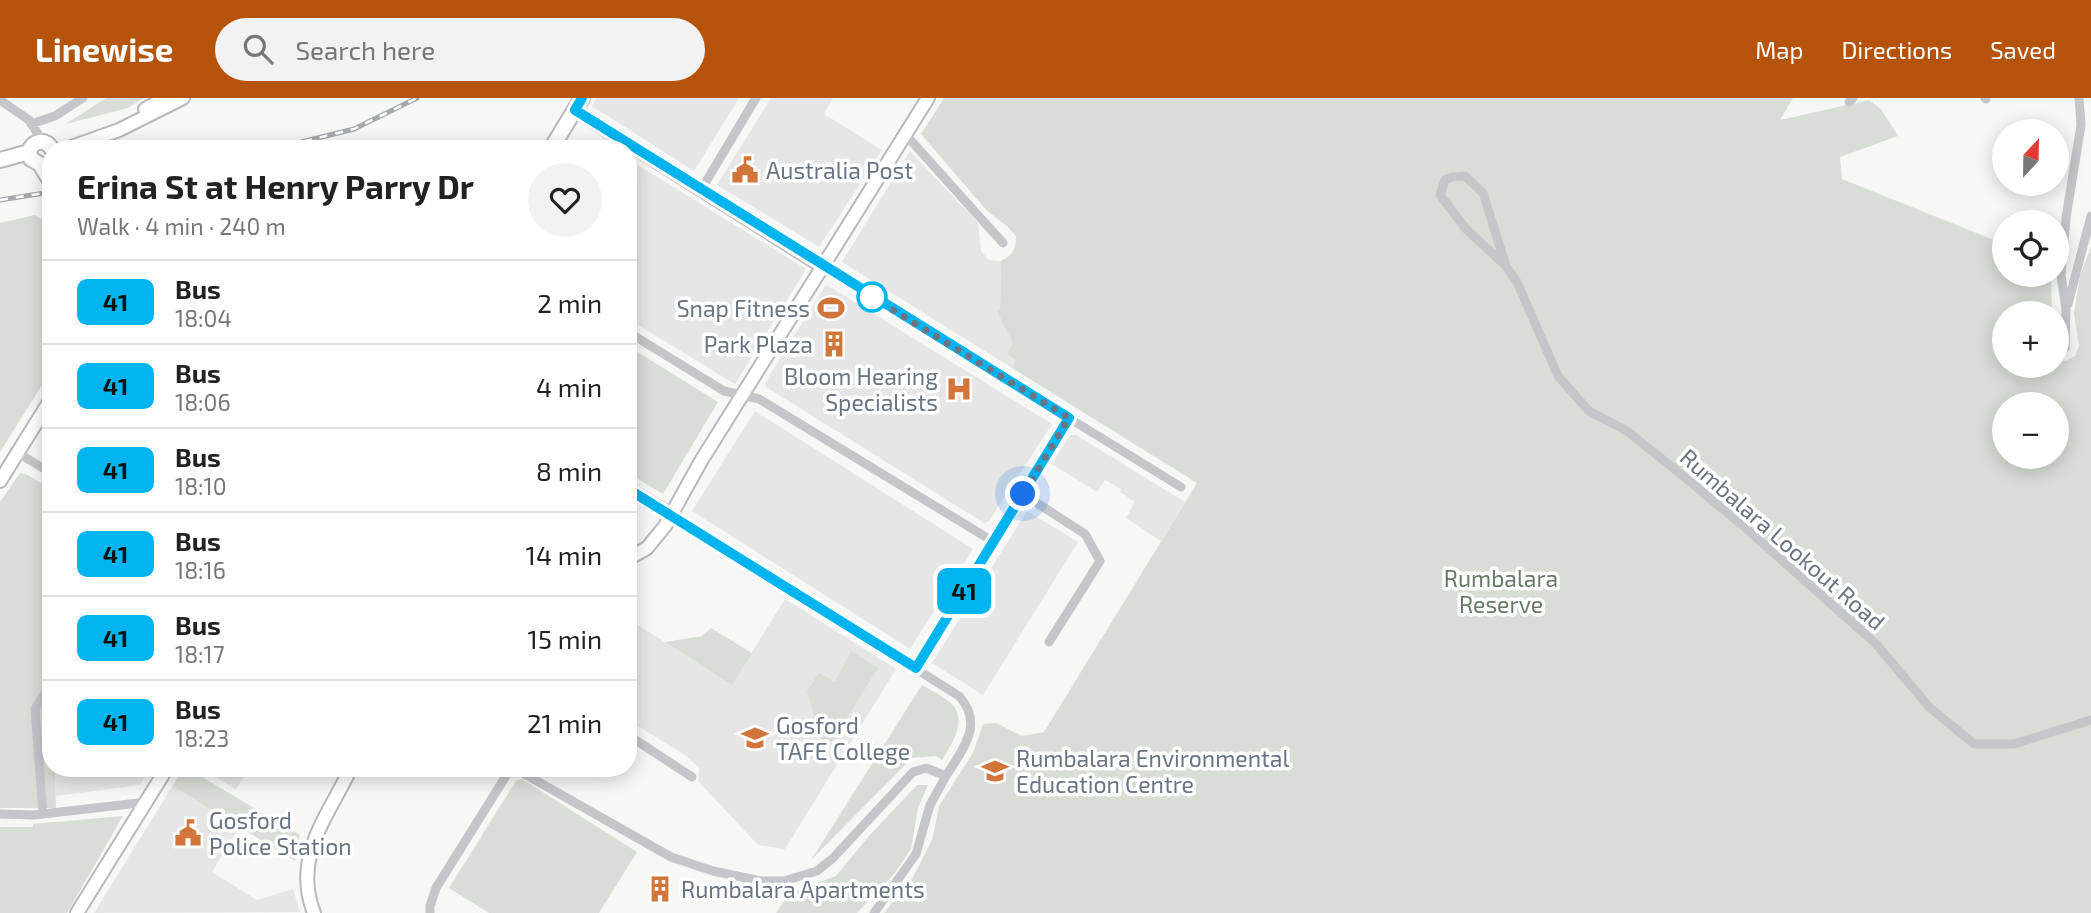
<!DOCTYPE html>
<meta charset="utf-8">
<style>
:root{--surface:#fff;--page:#f2f2f2;--text:#222;--muted:#767676;--line:#e0e0e0;--accent:#b45309}
body{margin:0;font-family:"Exo 2",sans-serif;background:var(--page);color:var(--text);height:100vh;display:flex;flex-direction:column;font-size:26px;white-space:nowrap}
*{box-sizing:border-box;margin:0}
p{font-size:23px;color:var(--muted)}
.icon{flex:none;width:38px;height:38px;fill:none;stroke:currentColor;stroke-width:2;stroke-linecap:round;stroke-linejoin:round}
.map{position:relative;flex:1;overflow:hidden}
.panel{position:absolute;left:42px;top:42px;width:595px;height:637px;display:flex;flex-direction:column;background:var(--surface);border-radius:28px;box-shadow:0 4px 18px #0003}
.panel>*{flex:none}
.badge{padding:0 14px;border-radius:10px;font-size:24px;line-height:46px}
.needle{width:46px;rotate:22deg}
.tools{position:absolute;left:1992px;top:21px;display:grid;gap:14px}
.tools a{display:grid;place-items:center;width:77px;height:77px;border-radius:50%;background:var(--surface);box-shadow:0 4px 18px #0003;font-size:35px}
.you{position:absolute;width:35px;height:35px;margin:-18px;border:5px solid #fff;border-radius:50%;background:#1a73e8;box-shadow:0 0 0 10px #1a73e833}
.map>.badge{position:absolute;translate:-50% -50%;box-shadow:0 0 0 4px #fff}
.round{display:grid;place-items:center;flex:none;width:74px;height:74px;border-radius:37px;background:var(--page)}
.headline{display:flex;align-items:center;justify-content:space-between;height:119px;padding:0 35px}
h1{font-size:33px;font-weight:700;line-height:52px}
ul{padding:0;list-style:none}
li{display:flex;align-items:center;gap:21px;height:84px;padding:0 35px;border-top:2px solid var(--line)}
li div{flex:1}
li b{display:block;font-size:26px}
li em{font-style:normal}
li .badge{min-width:77px;font-weight:700;text-align:center}
header{display:flex;align-items:center;gap:42px;box-sizing:border-box;height:98px;padding:0 35px;background:var(--accent);color:#fff}
header strong{font-size:33px}
nav{display:flex;gap:38px;margin-inline-start:auto;font-size:24px}
.search{width:490px;height:63px;background:var(--page);display:flex;align-items:center;gap:18px;box-sizing:border-box;padding:0 24px;border-radius:38px;color:var(--muted);font-size:26px}
.map>svg:first-child{display:block}
.built{fill:#e5e6e5}
.green{fill:#d8ded6;fill-rule:evenodd}
.lines{fill:none;stroke-linecap:round;stroke-linejoin:round}
.secondary-casing{stroke:#b6b9be;stroke-width:16}
.primary-casing{stroke:#b5b8bc;stroke-width:18}
.street{stroke:#c4c6ca;stroke-width:9}
.secondary{stroke:#fff;stroke-width:12}
.primary{stroke:#fff;stroke-width:14}
.rail-casing{stroke:#a5a9ae;stroke-width:5}
.rail{stroke:#fff;stroke-width:2.5;stroke-dasharray:8;stroke-linecap:butt}
.line-casing{stroke:#fff;stroke-width:16}
.line{stroke:#00b5ef;stroke-width:10}
.walk{stroke:#6a7483;stroke-width:7;stroke-dasharray:0 12.6}
.stop-dot{fill:#fff;stroke:#00b5ef;stroke-width:3.5}
.labels{text-anchor:middle;dominant-baseline:central;stroke-width:7;stroke-linejoin:round;paint-order:stroke}
.poi-label{font-size:23px;fill:#6a7483;stroke:#fff;text-anchor:start}
.street-label{font-size:23px;fill:#6a7483;stroke:#fff}
.park-label{font-size:23px;fill:#697a68;stroke:#fff}
</style>
<header>
<strong>Linewise</strong>
<div class="search"><svg class="icon" aria-label="search" viewBox="0 0 24 24"><circle cx="10" cy="10" r="6"/><path d="M15 15l6 6"/></svg>Search here</div>
<nav><a>Map</a><a>Directions</a><a>Saved</a></nav>
</header>
<div class="map">
<svg width="2091" height="815" viewBox="0 0 2091 815">
<rect width="100%" height="100%" fill="#f7f7f5"/>
<path class="built" d="M597,0H739L694,73L592,8Z
M771,0H833L824,16L882,52L819,149L717,87Z
M910,53L978,125L981,153L989,162L1001,163L1000,212L997,214L1014,244L1016,262L1012,270L842,164Z
M628,61L806,171L735,286L628,221Z
M827,187L1052,326L989,423L984,425L766,289L765,285L825,188Z
M755,313L973,451L910,551L692,413Z
M1070,337H1076L1185,404L1161,443L1126,420L1135,404L1120,394L1121,391L1105,382L1097,394L1052,366Z
M1027,413L1078,444L983,597L932,565Z
M785,501L896,571L785,751L758,747L698,683L699,670L685,657L628,622V521L732,586Z
M55,670H150L140,687L56,698Z
M202,670H249L236,692Z
M173,687L240,728L212,774L257,802L293,791L300,814L94,815Z"/>
<path class="green" d="M106,0H144L128,10L66,26Z
M944,0H1793L1780,22L1869,2L1881,11L1898,38L1840,59L1842,81L2004,146V177H2051L2052,215H2004V268H2056V261L2066,263L2075,258L2079,248L2074,215L2080,178L2091,149V815H884L913,779L932,742L939,708L973,655L983,626L996,625L1022,638L1044,634L1197,385L1012,270L1016,262L1007,256L1013,244L997,214L1000,211L1001,163C1013,157 1016,151 1016,138L1007,128L987,113L921,36ZM2004,306H2056V359H2004Z
M35,117L51,127V273L0,354V125Z
M628,248L718,304L663,396L628,375Z
M20,375L28,377L51,391V670H55L56,710H0V404Z
M711,530L752,555L732,587L665,544L702,538Z
M851,553L878,570L825,654L807,593L819,575L835,584Z
M922,587C930,592 944,598 951,605C968,623 952,645 942,662L936,658L912,660L811,762Z
M182,670L195,673V675L300,737L295,763L173,688Z
M522,681L637,754L599,815H489L449,790L516,683Z
M917,687H928L918,710L911,751L895,775L857,815H776L790,795L836,778L868,739Z
M123,718L67,815H0V729H33V726Z"/>
<g class="lines">
<g class="secondary-casing">
<path id="secondary" d="M145,11L166,0
M575,12L822,168
M66,51L119,32L183,0
M0,383L51,301
M628,391L671,417
M628,461L647,450L665,428L701,363L928,0
M77,815L167,670
M314,815C292,759 328,718 351,670"/>
</g>
<g class="primary-casing">
<path id="primary" d="M551,51L582,0
M0,62L29,54
M51,84L40,66L31,61L29,54C33,42 45,40 52,51"/>
</g>
<path class="street" d="M1985,0L1986,1
M0,2L29,22L43,44
M1849,4L1853,0
M31,26L55,18L83,0
M905,36L1003,145
M701,92L756,0
M822,168L1181,389
M1506,168L1466,131L1443,101L1440,97L1445,82L1452,79L1465,78L1483,95L1506,168L1517,184L1558,278L1589,313L1627,333L1667,365L1740,425L1876,546L1929,609L1974,646H2014L2091,622
M2068,206L2091,118
M628,234L724,293L759,301L994,444
M2065,250L2066,211L2061,177L2066,120L2081,27L2079,0
M18,355L51,375
M1023,396L1085,436L1100,463L1049,544
M671,417L959,598C985,626 962,652 946,678
M916,570L1069,320
M628,637L692,679
M514,670L671,759L713,773L761,783H784L817,773L833,760L913,674L926,670L946,678L930,707L916,756L874,815
M0,716L34,717L147,704
M43,716L35,611L51,585
M430,815V808L436,790L511,670"/>
<use href="#secondary" class="secondary"/>
<use href="#primary" class="primary"/>
<g class="rail-casing">
<path id="rail" d="M273,51L354,31L417,0
M0,102L51,94"/>
</g>
<use href="#rail" class="rail"/>
</g>
<g class="lines">
<g class="line-casing">
<path id="line" d="M582,0L575,12L1069,320L916,570L628,391"/>
</g>
<use href="#line" class="line"/>
<path class="walk" d="M872,199L1069,320L1023,396"/>
</g>
<defs>
<g id="civic-bare" transform="scale(2.1)"><path d="M-.6-6.5H3V-4.5H.6V-3L4-1V1h2V6H-6V1h2V-1L-.6-3ZM-1.2 2.5V6h2.4V2.5Z" fill="#d1753b" stroke="#fff" stroke-width="2.5" paint-order="stroke"/></g>
<g id="stadium-bare" transform="scale(2.1)"><path d="M0-5a6.5 5 0 1 0 0 10a6.5 5 0 1 0 0-10ZM-3.5-1.8h7v3.6h-7Z" fill="#d1753b" stroke="#fff" stroke-width="2.5" paint-order="stroke"/></g>
<g id="building-bare" transform="scale(2.1)"><path d="M-4-6H4V6H1V3H-1V6H-4ZM-2.5-4.3h1.7v1.8h-1.7ZM.8-4.3h1.7v1.8H.8ZM-2.5-1h1.7V.8h-1.7ZM.8-1h1.7V.8H.8Z" fill="#d1753b" stroke="#fff" stroke-width="2.5" paint-order="stroke"/></g>
<g id="hospital-bare" transform="scale(2.1)"><path d="M-5-5h3v3.5h4V-5h3V5h-3V1.5h-4V5h-3Z" fill="#d1753b" stroke="#fff" stroke-width="2.5" paint-order="stroke"/></g>
<g id="university-bare" transform="scale(2.1)"><path d="M0-5L7-2L0 1L-7-2ZM-4 1L0 2.5L4 1V4Q0 6-4 4Z" fill="#d1753b" stroke="#fff" stroke-width="2.5" paint-order="stroke"/></g>
<g id="school-bare" transform="scale(2.1)"><path d="M0-5L7-2L0 1L-7-2ZM-4 1L0 2.5L4 1V4Q0 6-4 4Z" fill="#d1753b" stroke="#fff" stroke-width="2.5" paint-order="stroke"/></g>
</defs>
<g fill-rule="evenodd">
<use href="#civic-bare" x="745" y="72"/>
<use href="#stadium-bare" x="831" y="210"/>
<use href="#building-bare" x="834" y="246"/>
<use href="#hospital-bare" x="959" y="291"/>
<use href="#university-bare" x="755" y="640"/>
<use href="#school-bare" x="995" y="673"/>
<use href="#civic-bare" x="188" y="735"/>
<use href="#building-bare" x="660" y="791"/>
</g>
<circle class="stop-dot" cx="872" cy="199" r="14"/>
<g class="labels">
<g class="poi-label">
<text x="766" y="72">Australia Post</text>
<text x="810" y="210" text-anchor="end">Snap Fitness</text>
<text x="813" y="246" text-anchor="end">Park Plaza</text>
<text x="938" y="278" text-anchor="end">Bloom Hearing<tspan x="938" dy="26">Specialists</tspan></text>
<text x="776" y="627">Gosford<tspan x="776" dy="26">TAFE College</tspan></text>
<text x="1016" y="660">Rumbalara Environmental<tspan x="1016" dy="26">Education Centre</tspan></text>
<text x="209" y="722">Gosford<tspan x="209" dy="26">Police Station</tspan></text>
<text x="681" y="791">Rumbalara Apartments</text>
</g>
<g class="street-label">
<text transform="translate(1783 441) rotate(41)">Rumbalara Lookout Road</text>
</g>
<g class="park-label">
<text x="1501" y="480">Rumbalara<tspan x="1501" dy="26">Reserve</tspan></text>
</g>
</g>
</svg>
<div class="tools">
<a><svg class="needle" viewBox="-14 -14 28 28"><path d="M0-13l5 13h-10z" fill="#e53935"/><path d="M0 13l5-13h-10z" fill="#767676"/></svg></a>
<a><svg class="icon" aria-label="locate" viewBox="0 0 24 24"><circle cx="12" cy="12" r="6"/><path d="M12 2v4M12 18v4M2 12h4M18 12h4"/></svg></a>
<a>+</a>
<a>−</a>
</div>
<div class="you" style="left:1023px;top:396px"></div>
<b class="badge" style="left:964px;top:493px;background:#00b5ef;color:#111">41</b>
<section class="panel">
<div class="headline"><div><h1>Erina St at Henry Parry Dr</h1><p>Walk · 4 min · 240 m</p></div><a class="round"><svg class="icon" aria-label="heart" viewBox="0 0 24 24"><path d="M12 20l-8-8c-3-5 5-10 8-4 3-6 11-1 8 4z"/></svg></a></div>
<ul>
<li><span class="badge" style="background:#00b5ef;color:#111">41</span><div><b>Bus</b><p>18:04</p></div><em>2 min</em></li>
<li><span class="badge" style="background:#00b5ef;color:#111">41</span><div><b>Bus</b><p>18:06</p></div><em>4 min</em></li>
<li><span class="badge" style="background:#00b5ef;color:#111">41</span><div><b>Bus</b><p>18:10</p></div><em>8 min</em></li>
<li><span class="badge" style="background:#00b5ef;color:#111">41</span><div><b>Bus</b><p>18:16</p></div><em>14 min</em></li>
<li><span class="badge" style="background:#00b5ef;color:#111">41</span><div><b>Bus</b><p>18:17</p></div><em>15 min</em></li>
<li><span class="badge" style="background:#00b5ef;color:#111">41</span><div><b>Bus</b><p>18:23</p></div><em>21 min</em></li>
</ul>
</section>
</div>
